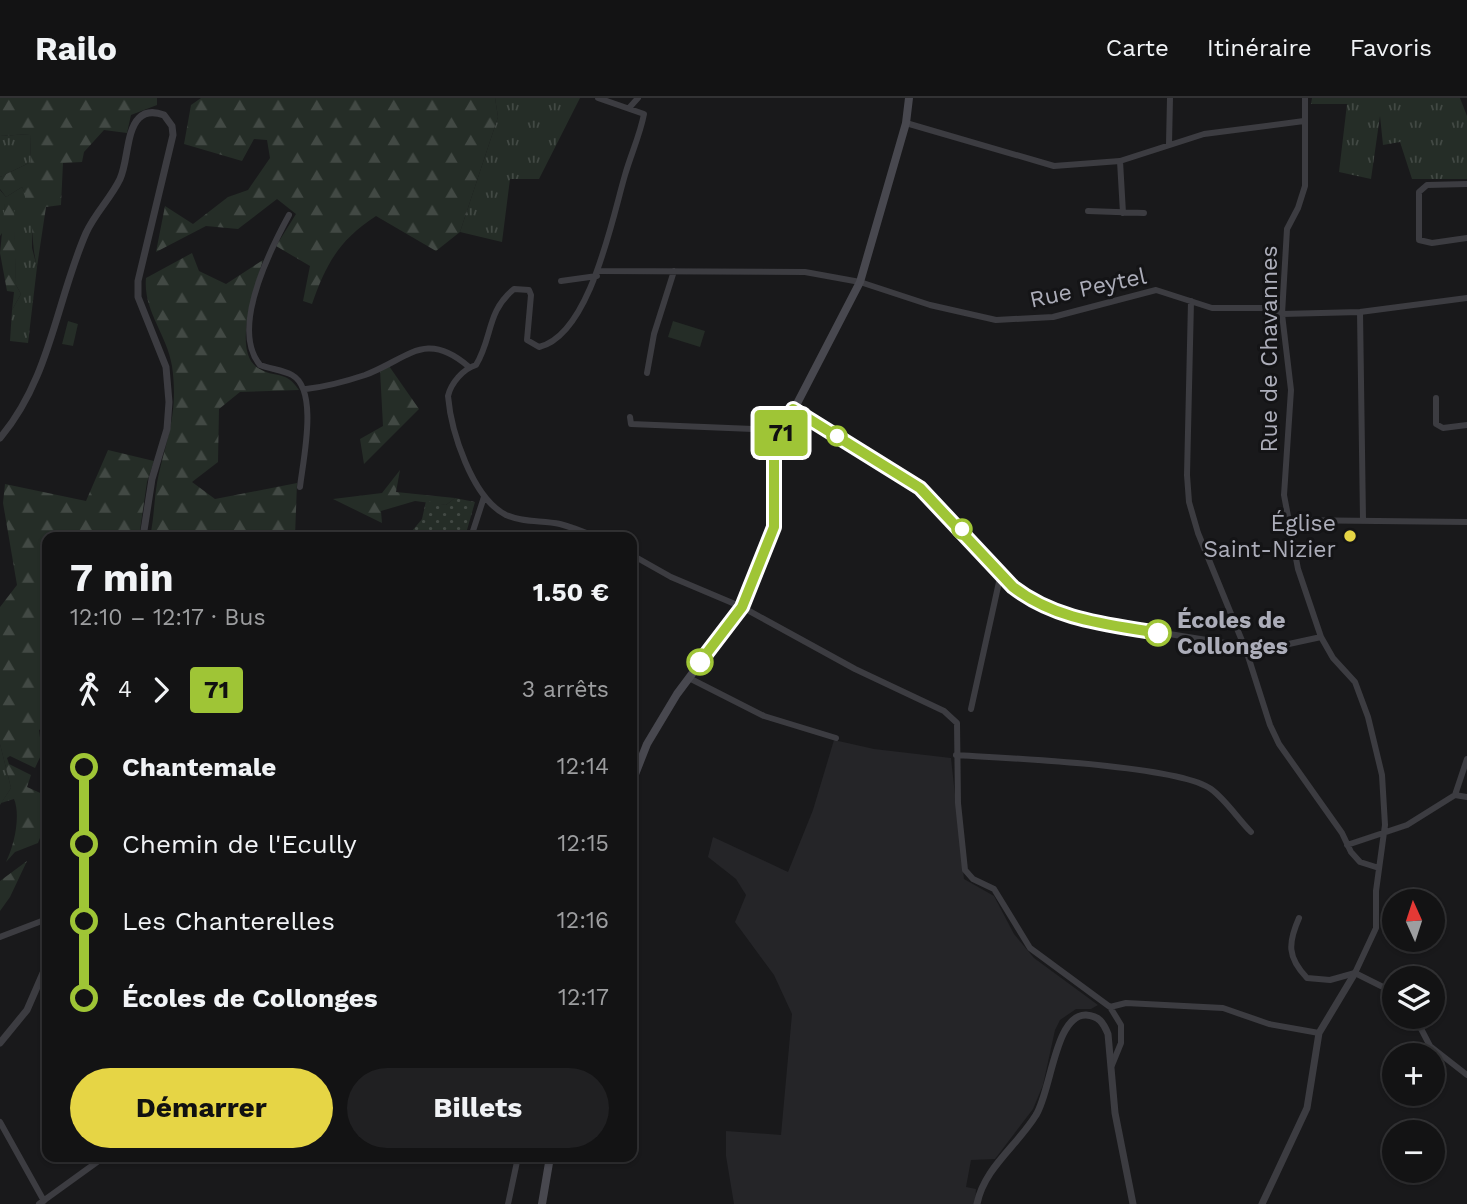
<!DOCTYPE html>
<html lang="fr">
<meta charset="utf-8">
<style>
:root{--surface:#131314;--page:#202022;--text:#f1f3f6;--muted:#9d9ea0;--line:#323234;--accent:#e6d545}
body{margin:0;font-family:"Work Sans",sans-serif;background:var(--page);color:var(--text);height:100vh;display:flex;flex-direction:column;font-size:26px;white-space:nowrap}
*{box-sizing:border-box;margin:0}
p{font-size:23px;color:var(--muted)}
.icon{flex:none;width:38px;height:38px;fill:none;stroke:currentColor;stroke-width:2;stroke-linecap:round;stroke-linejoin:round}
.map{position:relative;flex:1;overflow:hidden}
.details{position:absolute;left:42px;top:434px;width:595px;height:630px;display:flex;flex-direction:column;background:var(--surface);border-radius:14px;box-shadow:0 2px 5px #0004,0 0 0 2px var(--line)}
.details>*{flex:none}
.badge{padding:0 14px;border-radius:5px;font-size:24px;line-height:46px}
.needle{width:46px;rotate:357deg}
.buttons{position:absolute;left:1382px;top:791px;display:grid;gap:14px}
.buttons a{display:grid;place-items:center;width:63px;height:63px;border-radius:50%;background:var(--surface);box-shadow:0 2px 5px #0004,0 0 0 2px var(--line);font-size:35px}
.map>.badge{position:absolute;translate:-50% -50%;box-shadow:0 0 0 4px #fff}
.legs{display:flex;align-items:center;gap:10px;height:77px;padding:0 28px;font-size:23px}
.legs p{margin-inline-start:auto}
.summary{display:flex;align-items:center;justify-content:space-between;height:119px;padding:0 28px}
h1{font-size:38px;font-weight:700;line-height:52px}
.primary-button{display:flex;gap:14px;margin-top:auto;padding:14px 28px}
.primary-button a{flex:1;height:80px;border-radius:42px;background:var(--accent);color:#111;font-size:28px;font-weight:700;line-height:80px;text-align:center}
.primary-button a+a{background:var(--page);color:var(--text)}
ul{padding:0 28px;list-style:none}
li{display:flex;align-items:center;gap:24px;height:77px;font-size:26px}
li i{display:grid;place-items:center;width:10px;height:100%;margin:0 9px;background:currentColor}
li i::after{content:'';width:18px;height:18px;margin:-9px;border:5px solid;border-radius:50%;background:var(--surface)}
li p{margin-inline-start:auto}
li:first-child i{background:linear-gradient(#0000 50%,currentColor 0)}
li:last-child i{background:linear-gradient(currentColor 50%,#0000 0)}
header{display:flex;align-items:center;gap:42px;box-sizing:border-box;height:98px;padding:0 35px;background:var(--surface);border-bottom:2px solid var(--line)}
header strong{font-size:33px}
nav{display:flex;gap:38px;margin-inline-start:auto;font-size:24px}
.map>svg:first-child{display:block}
.built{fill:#252528}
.grass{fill:url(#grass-tufts)}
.forest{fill:url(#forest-firs)}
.garden{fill:url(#garden-dots)}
.pitch{fill:#252d27}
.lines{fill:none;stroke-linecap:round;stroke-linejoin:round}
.minor{stroke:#3c3c41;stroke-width:6}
.tertiary{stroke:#3c3c41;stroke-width:7}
.secondary{stroke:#48484f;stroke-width:8}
.line-1-casing{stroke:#fff;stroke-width:16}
.line-1{stroke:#9fc536;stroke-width:10}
.stop-1-dot{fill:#fff;stroke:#9fc536;stroke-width:3.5}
.poi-dot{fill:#e6d545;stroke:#141416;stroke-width:2.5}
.labels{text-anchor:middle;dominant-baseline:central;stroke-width:6;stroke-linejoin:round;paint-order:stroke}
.street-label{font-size:23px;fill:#acadb9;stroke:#141416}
.poi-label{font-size:23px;fill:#acadb9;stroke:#141416;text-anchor:end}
.stop-label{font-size:23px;font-weight:bold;fill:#acadb9;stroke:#141416;text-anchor:start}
</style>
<header>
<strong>Railo</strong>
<nav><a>Carte</a><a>Itinéraire</a><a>Favoris</a></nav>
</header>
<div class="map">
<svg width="1467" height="1106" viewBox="0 0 1467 1106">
<defs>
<pattern id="grass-tufts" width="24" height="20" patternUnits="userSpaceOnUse" patternTransform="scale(1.75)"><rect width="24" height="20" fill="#252d27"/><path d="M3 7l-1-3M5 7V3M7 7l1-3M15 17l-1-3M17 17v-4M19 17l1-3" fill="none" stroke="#424944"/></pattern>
<pattern id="forest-firs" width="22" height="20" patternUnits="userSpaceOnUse" patternTransform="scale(1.75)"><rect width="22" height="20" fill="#252d27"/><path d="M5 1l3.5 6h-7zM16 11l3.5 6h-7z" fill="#424944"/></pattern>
<pattern id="garden-dots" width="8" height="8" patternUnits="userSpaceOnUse" patternTransform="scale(1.75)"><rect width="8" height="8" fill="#252d27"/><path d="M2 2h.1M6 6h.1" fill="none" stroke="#424944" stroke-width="1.8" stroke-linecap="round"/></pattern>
</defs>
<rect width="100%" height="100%" fill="#19191b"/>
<path class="built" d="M834,642L874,651L951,660L964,781L994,798L1014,836L1034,860L1098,907L1091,911H1076L1060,922L1055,932L1043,987L1033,1011L995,1061L971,1062L966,1089L976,1091L975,1106H734L726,1058V1033L781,1037L792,916L774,877L735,824L746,797L736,781L708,759L713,739L788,774L813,712Z"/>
<path class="grass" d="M495,0H580L539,81H510L502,144L460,134L498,19Z
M1312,0H1460L1467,18V81H1412L1400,44L1383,47L1380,18L1371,81L1339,74L1347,6H1311Z
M30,36L31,64L0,79V38Z
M22,89L32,109V150L37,169L28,245L10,243L12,212L21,196L16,187L13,104L5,105L4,132L0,138V92L6,99Z
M0,646L11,690L0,707Z"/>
<path class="forest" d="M0,0H157V7L131,17L127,35L104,32L84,54L82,64L63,65L61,107L46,109L37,169C30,141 35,115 22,89L6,99L0,91V79L31,64L30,36L0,38Z
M201,0H495L498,19L460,134L436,153L376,118C339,142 326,166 312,206L303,203L310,168L276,148L296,116L277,101L238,131L206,128L156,154L165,108L193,126L228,99L248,92L270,60L267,42L254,41L242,63L184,46L191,7Z
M5,104H14L16,187L21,196L12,212L14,194L7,193L0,155Z
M192,155L199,173L226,186L263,162C256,186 231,253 258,270C275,281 285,271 299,292L240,294L219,311L218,364L192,384L215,401L297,385L295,439H150C154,421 154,403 157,385C166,341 179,317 172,268C167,236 143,213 146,180Z
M389,268L419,311L364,366L360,341L383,328L380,272Z
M108,352L154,363L147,384L139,439H47V628L39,632L42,655L35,670L10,658L7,660L9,666L31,677L27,689L47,698V722L38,745L15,754L6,764C14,748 21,718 14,701L1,705L11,690L0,646V509L17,487L3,405L5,386L86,403Z
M400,372L396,394L455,400L446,407L415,403L381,413L382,425L333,401L382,395Z
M27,763L10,799L0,813V783Z"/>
<path class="garden" d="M455,400L475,404L465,439H407L422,421L426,403L446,407Z"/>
<path class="pitch" d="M68,223L78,226L73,248L62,246Z
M673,223L705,233L700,249L668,239Z"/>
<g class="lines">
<path class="minor" d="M1305,0V88L1298,110L1287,131L1282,216L1291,292L1284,397L1298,471L1321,539L1333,560L1355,584L1368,619L1382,677L1385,727L1376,793V830L1355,875
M629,10L638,0
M906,25L1054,68L1120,63L1204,36L1304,23
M1169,46L1170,0
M1120,63L1123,115
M1467,86L1427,87L1419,94V142L1432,145L1467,140
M1088,113L1144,115
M289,117C270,152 230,231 260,267C270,271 283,272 292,277C319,292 303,362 300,389
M600,173L805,174L860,184L930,207L996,222L1053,219L1156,192L1212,210H1262L1282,216
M561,183L597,178
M1191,203L1187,377L1189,404L1198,435L1247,555L1270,627L1279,646L1342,735L1351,754L1360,764L1379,770
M1360,214L1363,422
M1282,216L1360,214L1467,200
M647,275L654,236L674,173
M306,291C324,289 347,283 365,277C408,261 425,231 469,269
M1436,300V326L1443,330L1467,327
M793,311L920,390L1013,489L1047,511L1107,526L1244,548L1275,549L1321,539
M630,319L631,326L753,331L781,335
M1288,422L1467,424
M471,439L484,399
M596,439C584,434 572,429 560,426C542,422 524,425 506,417C472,400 451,333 448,298C451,285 463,271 476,267C493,239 486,214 514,191L529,192L531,197L527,242L539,249C590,237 612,121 625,77C631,56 640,37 644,16L598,0
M632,457L671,479L742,509L855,571L944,613L957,625L958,705L965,772L973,781L994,791L1030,850L1110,909L1121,927V945L1112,967
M689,580L764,618L836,640
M971,611L1001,475
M956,657C1004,660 1179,667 1211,691C1226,702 1238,721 1251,734
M1455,697L1467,661
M1455,697L1467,699
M1347,747L1407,727L1455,697
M1299,820C1288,845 1287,859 1307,880L1330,882L1355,875
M0,839L47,821
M1355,875L1395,895
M1110,909L1126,905L1223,910L1269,926L1319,935
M1415,919L1430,948L1467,977
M0,1024L44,1103
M39,1106L104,1059
M508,1106L518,1059"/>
<path class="tertiary" d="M0,340C50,281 56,204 86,135C95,115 111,100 120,81C128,64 126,33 139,20C146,13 156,14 164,17L172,28L173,37L138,183V199L166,269L169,304L167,331L152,381L143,439
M0,945L27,912L47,866
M977,1106C984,1070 1017,1048 1036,1017C1051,994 1055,916 1086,917C1099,918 1103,924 1108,936L1115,1015L1133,1106
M1262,1106L1307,1010L1319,935L1355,875"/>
<path class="secondary" d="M632,684L647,646L677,596L742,509L752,488L774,429V350L860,184L906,25L909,0
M542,1106L550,1059"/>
</g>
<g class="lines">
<g class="line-1-casing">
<path id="line-1" d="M700,564L742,509L774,429V350L793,311L920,390L1013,489C1056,522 1106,526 1158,535"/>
</g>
<use href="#line-1" class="line-1"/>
</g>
<g class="stop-1-dot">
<circle cx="837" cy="338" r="9"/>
<circle cx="962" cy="431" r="9"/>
<circle cx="1158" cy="535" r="12"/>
<circle cx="700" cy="564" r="12"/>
</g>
<circle class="poi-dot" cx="1350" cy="438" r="7"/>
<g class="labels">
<g class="street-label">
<text transform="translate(1088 190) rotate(-12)">Rue Peytel</text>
<text transform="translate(1269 251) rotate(-90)">Rue de Chavannes</text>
</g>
<g class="poi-label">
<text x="1336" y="425">Église<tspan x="1336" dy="26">Saint-Nizier</tspan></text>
</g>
<g class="stop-label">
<text x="1177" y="522">Écoles de<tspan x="1177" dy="26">Collonges</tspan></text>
</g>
</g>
</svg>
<div class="buttons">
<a><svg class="needle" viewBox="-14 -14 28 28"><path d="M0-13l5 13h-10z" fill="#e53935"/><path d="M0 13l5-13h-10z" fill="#9d9ea0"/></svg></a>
<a><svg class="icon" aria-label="layers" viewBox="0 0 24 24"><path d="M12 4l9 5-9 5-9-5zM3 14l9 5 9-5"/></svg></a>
<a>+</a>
<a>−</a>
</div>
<b class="badge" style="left:781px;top:335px;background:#9fc536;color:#111">71</b>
<section class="details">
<div class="summary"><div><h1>7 min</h1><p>12:10 – 12:17 · Bus</p></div><b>1.50 €</b></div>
<div class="legs"><svg class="icon" aria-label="walk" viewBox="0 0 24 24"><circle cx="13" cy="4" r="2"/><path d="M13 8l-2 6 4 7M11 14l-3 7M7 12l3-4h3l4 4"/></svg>4<svg class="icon" aria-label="forward" viewBox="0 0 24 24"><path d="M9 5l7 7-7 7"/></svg><b class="badge" style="background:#9fc536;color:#111">71</b><p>3 arrêts</p></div>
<ul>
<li><i style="color:#9fc536"></i><b>Chantemale</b><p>12:14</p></li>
<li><i style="color:#9fc536"></i><span>Chemin de l'Ecully</span><p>12:15</p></li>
<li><i style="color:#9fc536"></i><span>Les Chanterelles</span><p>12:16</p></li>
<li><i style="color:#9fc536"></i><b>Écoles de Collonges</b><p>12:17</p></li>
</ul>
<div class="primary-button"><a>Démarrer</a><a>Billets</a></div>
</section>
</div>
